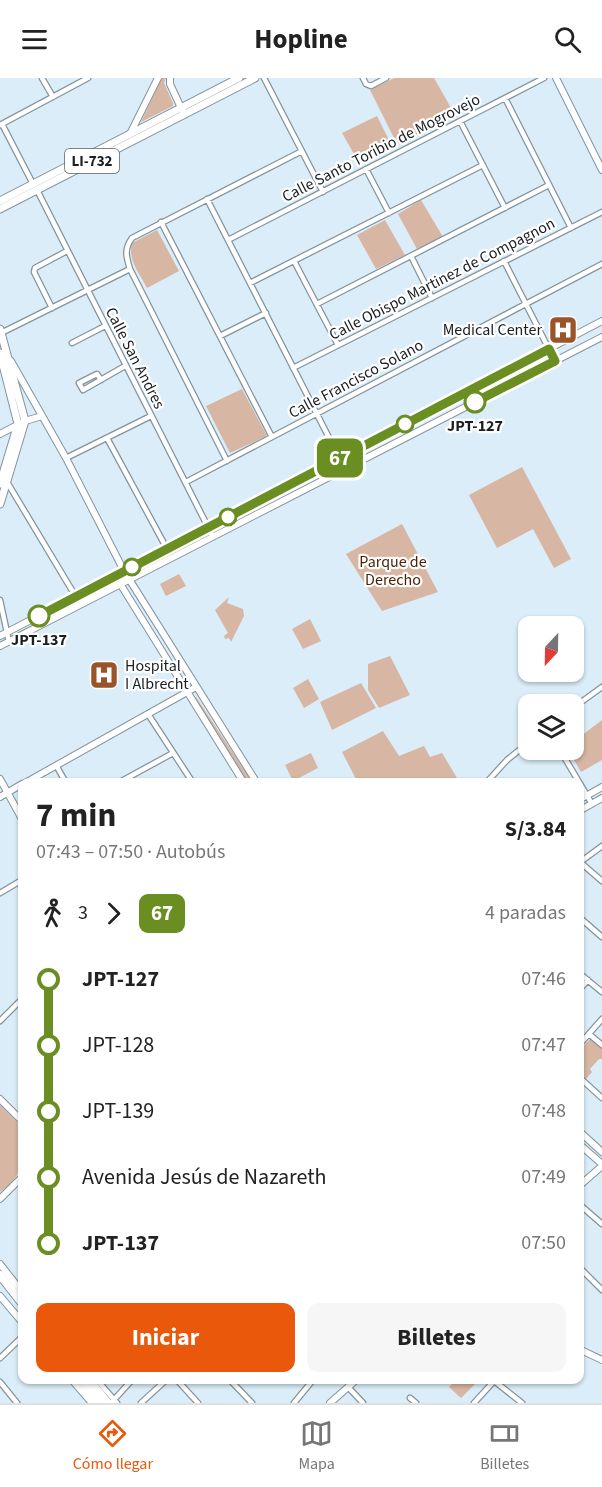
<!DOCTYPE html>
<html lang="es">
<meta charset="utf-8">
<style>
:root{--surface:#fff;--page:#f6f6f6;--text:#222;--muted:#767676;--line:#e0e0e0;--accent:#ea580c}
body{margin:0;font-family:"Source Sans 3",sans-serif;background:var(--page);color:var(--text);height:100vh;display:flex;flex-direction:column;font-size:22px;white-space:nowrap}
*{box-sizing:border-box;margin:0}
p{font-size:20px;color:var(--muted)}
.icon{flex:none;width:33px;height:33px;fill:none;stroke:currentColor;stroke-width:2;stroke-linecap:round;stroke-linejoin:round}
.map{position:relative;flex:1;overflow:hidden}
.panel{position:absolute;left:18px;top:700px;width:566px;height:606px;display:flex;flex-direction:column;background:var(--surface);border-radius:12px;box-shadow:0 2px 4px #0004}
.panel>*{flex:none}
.badge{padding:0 12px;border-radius:9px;font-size:21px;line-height:39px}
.needle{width:39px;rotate:202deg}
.fabs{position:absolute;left:518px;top:538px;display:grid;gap:12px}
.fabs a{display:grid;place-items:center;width:66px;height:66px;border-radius:12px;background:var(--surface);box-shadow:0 2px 4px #0004;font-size:30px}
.map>.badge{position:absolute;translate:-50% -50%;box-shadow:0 0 0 3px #fff}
.legs{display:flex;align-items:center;gap:9px;height:66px;padding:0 18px;font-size:20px}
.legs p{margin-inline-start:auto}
.head{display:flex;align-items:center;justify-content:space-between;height:102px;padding:0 18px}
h1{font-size:33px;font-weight:700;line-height:45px}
.primary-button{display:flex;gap:12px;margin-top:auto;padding:12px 18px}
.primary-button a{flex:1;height:69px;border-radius:12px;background:var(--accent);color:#fff;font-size:24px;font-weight:700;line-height:69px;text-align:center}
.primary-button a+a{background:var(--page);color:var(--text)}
ul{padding:0 18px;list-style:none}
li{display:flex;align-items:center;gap:21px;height:66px;font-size:22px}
li i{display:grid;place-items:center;width:9px;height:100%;margin:0 8px;background:currentColor}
li i::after{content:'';width:15px;height:15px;margin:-8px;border:4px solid;border-radius:50%;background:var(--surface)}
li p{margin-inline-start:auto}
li:first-child i{background:linear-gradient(#0000 50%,currentColor 0)}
li:last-child i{background:linear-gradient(currentColor 50%,#0000 0)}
header{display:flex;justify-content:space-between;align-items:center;height:78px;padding:0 18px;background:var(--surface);font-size:27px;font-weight:700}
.menu{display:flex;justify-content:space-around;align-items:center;height:84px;border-top:2px solid var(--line);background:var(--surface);font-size:16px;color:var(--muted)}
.menu a{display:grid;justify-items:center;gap:3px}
.menu .selected{color:var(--accent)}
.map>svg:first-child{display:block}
.green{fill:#d7b6a3}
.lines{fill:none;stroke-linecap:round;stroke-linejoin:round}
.street-casing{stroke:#83939d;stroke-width:7}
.secondary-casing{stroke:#83939d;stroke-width:8}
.primary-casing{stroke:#83939d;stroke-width:9}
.highway-casing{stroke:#83939d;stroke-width:10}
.street{stroke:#fff;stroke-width:4.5}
.secondary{stroke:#fff;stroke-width:6}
.primary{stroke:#fff;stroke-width:7}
.highway{stroke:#fff;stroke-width:8}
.line-1-casing{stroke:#fff;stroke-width:14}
.line-1{stroke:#6b8e23;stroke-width:9}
.stop-1-dot{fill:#fff;stroke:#6b8e23;stroke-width:3}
.labels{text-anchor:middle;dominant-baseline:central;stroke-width:4.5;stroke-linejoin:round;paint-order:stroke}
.shield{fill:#fff;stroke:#5e6266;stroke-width:1.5}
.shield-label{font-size:15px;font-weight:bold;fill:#191f24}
.street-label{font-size:16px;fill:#191f24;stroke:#fff}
.poi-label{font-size:16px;fill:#191f24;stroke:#fff;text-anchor:end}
.stop-label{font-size:16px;font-weight:bold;fill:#191f24;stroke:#fff}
.park-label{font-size:16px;fill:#4c1f00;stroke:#fff}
</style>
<header><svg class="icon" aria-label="menu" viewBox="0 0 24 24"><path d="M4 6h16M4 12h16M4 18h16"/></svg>Hopline<svg class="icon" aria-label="search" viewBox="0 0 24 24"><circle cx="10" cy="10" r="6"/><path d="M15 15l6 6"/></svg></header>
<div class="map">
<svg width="602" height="1325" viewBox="0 0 602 1325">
<rect width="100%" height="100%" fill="#dbedf8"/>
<path class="green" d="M162,0H166L164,5L173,25V28L141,44Z
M394,0H434L455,37L397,66L370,12Z
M377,38L392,68L359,85L342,55Z
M421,122L443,159L417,171L398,136Z
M385,142L405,177L376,191L357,157Z
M157,152L179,193L147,210C140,196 127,181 132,165Z
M242,311L267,358L230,375L206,328Z
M522,389L571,481L554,490L533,451L497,470L469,417Z
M402,446L438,514L382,533L346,476Z
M179,496L186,508L166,518L160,506Z
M229,519L227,525L243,531L244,538L231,564L229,560L225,561L224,558L228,555L215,532Z
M310,541L321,563L303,571L292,551Z
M390,578L410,617L379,630L368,612V586Z
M308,601L319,621L304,630L293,610Z
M361,605L376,630L332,652L320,624Z
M196,619L253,705H247L192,621Z
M602,642V682L581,694L568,672H573V664Z
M383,653L399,678L424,668L430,679L442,675L460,705H358L342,674Z
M311,675L318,690L293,703L285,687Z
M591,960L602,971V981H599L590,991L592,994L586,1001L579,995V973Z
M0,1027L22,1049C22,1078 27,1096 0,1114Z
M456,1302H472L476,1305L461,1320L449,1309Z"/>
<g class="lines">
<g class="street-casing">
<path id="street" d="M42,0L53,19
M264,0L323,114
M363,0L366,6L371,8L386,0
M505,20L571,150
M460,43L505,130
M2,46L33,106
M0,47L88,0
M366,91L389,135
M37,112L213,459
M207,121L345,391
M161,144L272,359
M228,162L544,0
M411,178L432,220
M294,183L338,267
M504,183L555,283
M250,205L483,87
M317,226L549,107
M52,230L34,194L35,190L67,173
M1,255L130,191
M220,258L266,235
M72,265L105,248
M293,290L602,134
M101,302L97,296L79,305L83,312L125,288
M107,360L167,471
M66,380L151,338
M227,383L130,191C126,178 124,171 132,160L302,73
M7,404L76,519
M186,404L602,186
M0,522L9,564
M573,630L602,609
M148,636L193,705
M560,672L592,726
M56,687L66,705
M118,705L173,675
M486,705L507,682L528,665
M580,784L602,803
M579,785L602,768
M0,815L22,802
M579,839L602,859
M579,895L602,914
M579,912L588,902
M0,943L22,921
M589,956L602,967
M579,967L602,941
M579,999L602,1020
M579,1126L602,1146
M579,1189L602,1212
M0,1280L22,1259
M97,1302L117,1325
M177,1302L198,1325
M230,1302L252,1325
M493,1302L522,1325
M0,1304L17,1325
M348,1309L363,1325
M410,1320L416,1325
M111,1325L132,1302
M141,1325L165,1303
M294,1325L313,1302
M474,1325L495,1302"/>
</g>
<g class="secondary-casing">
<path id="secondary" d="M170,0V6L182,32
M556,0L602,92
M130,56L158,0
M11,283L66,380L124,493L257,705
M0,356L25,343L42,338
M119,504L244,705
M0,558L602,243
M0,568L602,259
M0,701L22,741
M25,705L196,609
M0,719L22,706
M579,722L602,709
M579,733L602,720
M0,1021L22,1043
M579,1053L602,1074
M579,1066L602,1086
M579,1108L602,1088
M0,1121L22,1099
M0,1186L22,1214
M0,1218L22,1244
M579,1271L602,1282
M72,1302L92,1325
M330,1325L356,1302"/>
</g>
<g class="primary-casing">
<path id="primary" d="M0,123L239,0
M0,131L255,0
M0,251L25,343L0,426
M0,275L18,346L0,406"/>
</g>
<g class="highway-casing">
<path id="highway" d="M0,1197L22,1225
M81,1302L100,1325
M89,1302L108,1325"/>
</g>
<use href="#street" class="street"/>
<use href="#secondary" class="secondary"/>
<use href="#primary" class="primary"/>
<use href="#highway" class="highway"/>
</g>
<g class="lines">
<g class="line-1-casing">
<path id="line-1" d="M39,538L549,271L555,283L475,324"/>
</g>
<use href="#line-1" class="line-1"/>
</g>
<defs>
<g id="hospital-square" transform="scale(1.5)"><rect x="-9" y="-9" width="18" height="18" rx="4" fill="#995429" stroke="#fff"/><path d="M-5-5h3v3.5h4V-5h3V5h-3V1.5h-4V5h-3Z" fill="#fff"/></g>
</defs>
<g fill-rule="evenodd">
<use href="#hospital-square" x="563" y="252"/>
<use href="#hospital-square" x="104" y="597"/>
</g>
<g class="stop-1-dot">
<circle cx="475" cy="324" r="10"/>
<circle cx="405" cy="346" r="8"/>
<circle cx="228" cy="439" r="8"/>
<circle cx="132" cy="489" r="8"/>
<circle cx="39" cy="538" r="10"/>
</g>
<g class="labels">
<rect class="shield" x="65" y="71" width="54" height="24" rx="4.5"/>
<g class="shield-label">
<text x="92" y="83">LI-732</text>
</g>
<g class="street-label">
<text transform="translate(381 70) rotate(-27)">Calle Santo Toribio de Mogrovejo</text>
<text transform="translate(442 201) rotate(-27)">Calle Obispo Martinez de Compagnon</text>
<text transform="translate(135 280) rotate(63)">Calle San Andres</text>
<text transform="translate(356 301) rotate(-28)">Calle Francisco Solano</text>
</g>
<g class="poi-label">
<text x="542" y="252">Medical Center</text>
<text x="125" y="588" text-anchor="start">Hospital<tspan x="125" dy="18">I Albrecht</tspan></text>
</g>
<g class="stop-label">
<text x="475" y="348">JPT-127</text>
<text x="39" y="562">JPT-137</text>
</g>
<g class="park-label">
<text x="393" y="484">Parque de<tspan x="393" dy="18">Derecho</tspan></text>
</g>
</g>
</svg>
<div class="fabs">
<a><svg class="needle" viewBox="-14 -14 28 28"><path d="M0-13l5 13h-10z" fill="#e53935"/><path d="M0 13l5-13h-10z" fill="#767676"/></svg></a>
<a><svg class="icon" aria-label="layers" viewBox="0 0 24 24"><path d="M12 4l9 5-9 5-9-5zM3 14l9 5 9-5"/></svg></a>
</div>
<b class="badge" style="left:340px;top:380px;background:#6b8e23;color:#fff">67</b>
<section class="panel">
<div class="head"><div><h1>7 min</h1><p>07:43 – 07:50 · Autobús</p></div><b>S/3.84</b></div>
<div class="legs"><svg class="icon" aria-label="walk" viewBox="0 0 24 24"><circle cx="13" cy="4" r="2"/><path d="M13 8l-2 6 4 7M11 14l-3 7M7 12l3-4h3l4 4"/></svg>3<svg class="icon" aria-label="forward" viewBox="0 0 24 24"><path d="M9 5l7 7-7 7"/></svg><b class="badge" style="background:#6b8e23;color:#fff">67</b><p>4 paradas</p></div>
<ul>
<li><i style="color:#6b8e23"></i><b>JPT-127</b><p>07:46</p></li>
<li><i style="color:#6b8e23"></i><span>JPT-128</span><p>07:47</p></li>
<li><i style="color:#6b8e23"></i><span>JPT-139</span><p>07:48</p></li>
<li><i style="color:#6b8e23"></i><span>Avenida Jesús de Nazareth</span><p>07:49</p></li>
<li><i style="color:#6b8e23"></i><b>JPT-137</b><p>07:50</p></li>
</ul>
<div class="primary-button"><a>Iniciar</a><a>Billetes</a></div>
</section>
</div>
<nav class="menu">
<a class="selected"><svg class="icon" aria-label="directions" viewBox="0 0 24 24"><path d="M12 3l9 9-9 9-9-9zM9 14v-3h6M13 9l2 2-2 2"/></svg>Cómo llegar</a>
<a><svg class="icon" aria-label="map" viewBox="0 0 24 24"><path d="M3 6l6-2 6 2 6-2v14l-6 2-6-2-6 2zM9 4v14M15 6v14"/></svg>Mapa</a>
<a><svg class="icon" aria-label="tickets" viewBox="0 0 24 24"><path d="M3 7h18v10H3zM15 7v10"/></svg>Billetes</a>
</nav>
